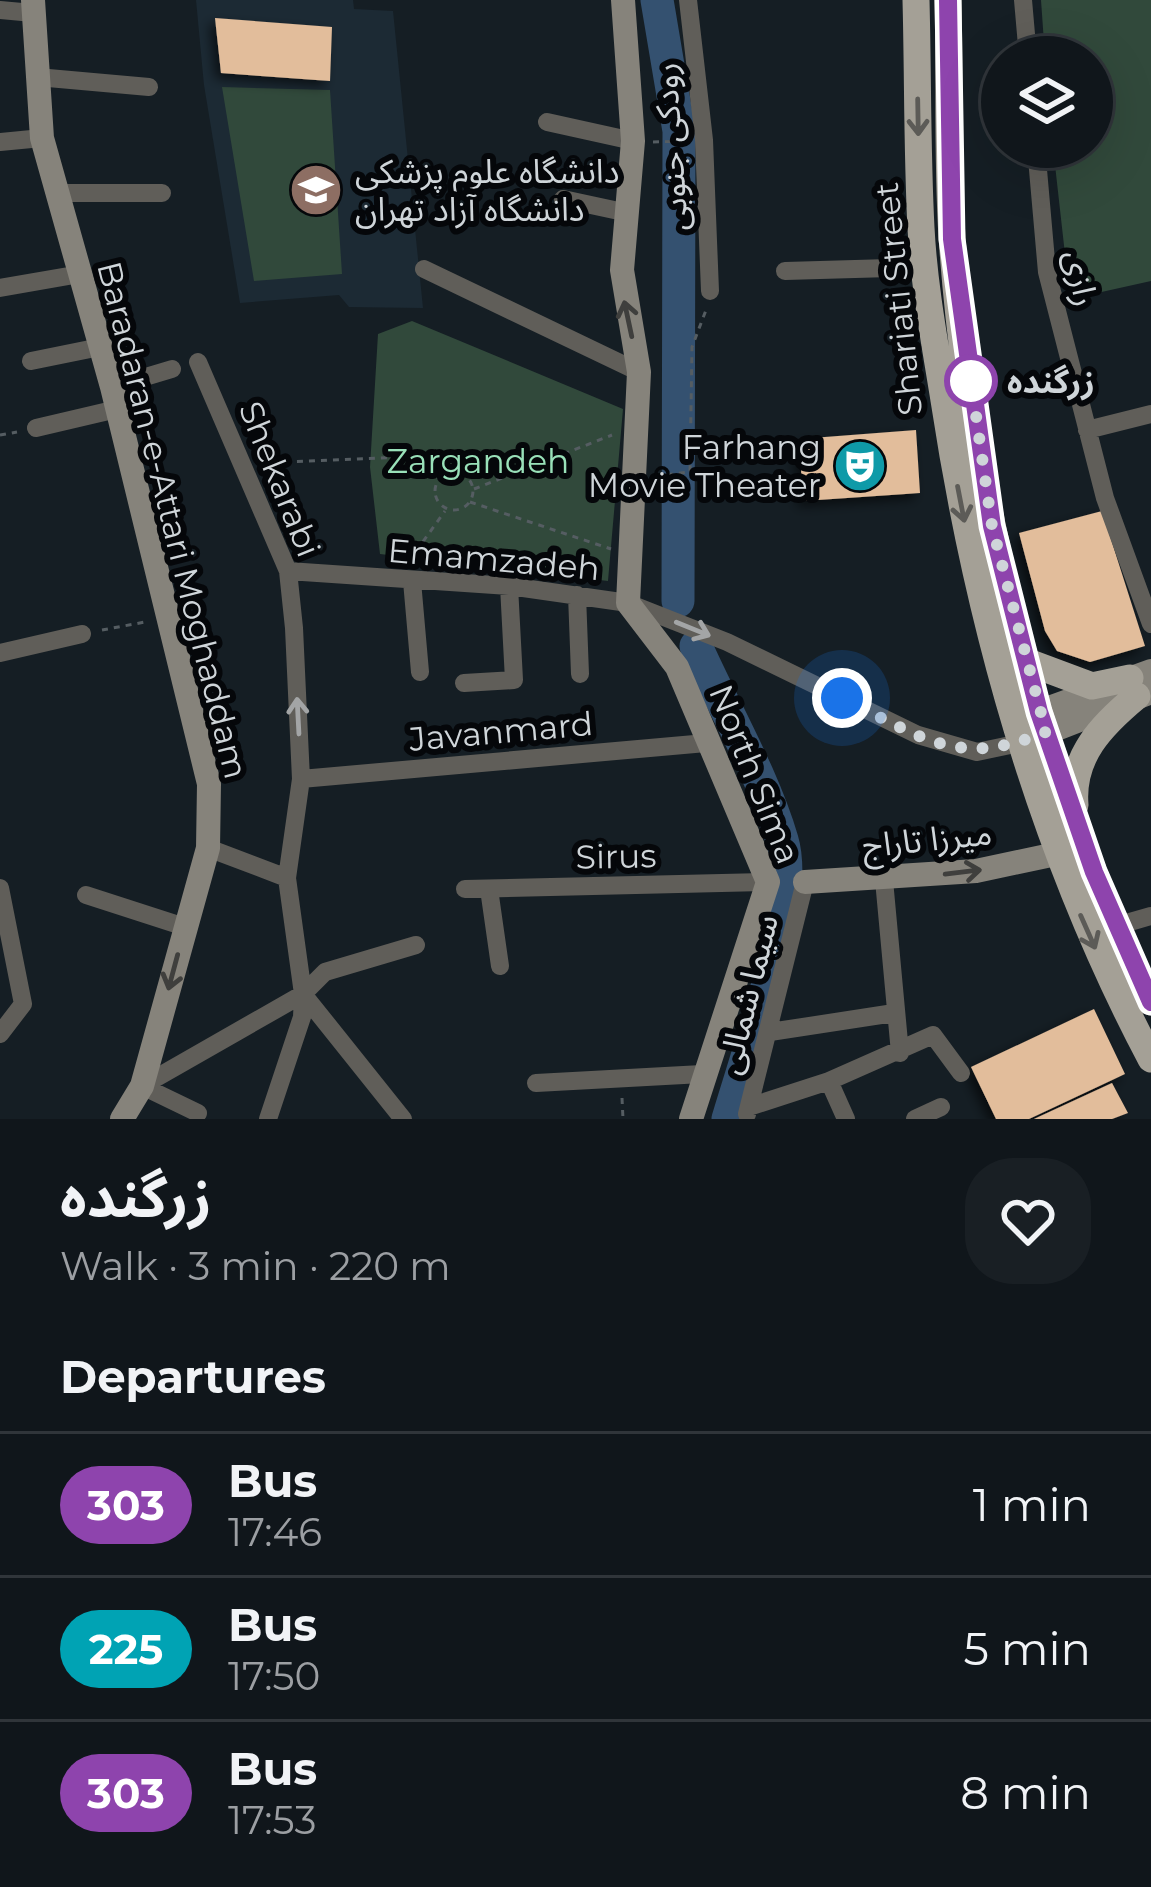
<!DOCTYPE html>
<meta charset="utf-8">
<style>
:root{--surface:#10161b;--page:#191f24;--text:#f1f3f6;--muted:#9c9fa3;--line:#30353a}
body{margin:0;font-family:Montserrat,"Noto Sans Arabic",sans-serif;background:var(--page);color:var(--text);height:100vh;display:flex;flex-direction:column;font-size:45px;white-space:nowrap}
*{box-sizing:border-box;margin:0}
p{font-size:39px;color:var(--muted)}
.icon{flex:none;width:66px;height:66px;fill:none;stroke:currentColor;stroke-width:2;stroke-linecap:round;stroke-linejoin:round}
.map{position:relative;height:1119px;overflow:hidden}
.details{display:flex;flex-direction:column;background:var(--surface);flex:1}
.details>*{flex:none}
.badge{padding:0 24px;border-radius:39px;font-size:42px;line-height:78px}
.tools{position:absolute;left:981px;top:36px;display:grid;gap:24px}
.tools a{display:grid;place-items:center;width:132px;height:132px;border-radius:50%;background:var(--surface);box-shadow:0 12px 48px #0002,0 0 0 3px var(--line);font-size:60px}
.you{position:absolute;width:60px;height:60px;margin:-30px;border:9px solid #fff;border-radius:50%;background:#1a73e8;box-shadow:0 0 0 18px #1a73e833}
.map>.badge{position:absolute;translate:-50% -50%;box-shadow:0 0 0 6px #fff}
h2{padding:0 60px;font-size:45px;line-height:108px}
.round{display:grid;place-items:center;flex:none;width:126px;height:126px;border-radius:48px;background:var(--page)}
.summary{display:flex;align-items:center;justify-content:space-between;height:204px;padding:0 60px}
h1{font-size:57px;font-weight:700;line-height:90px}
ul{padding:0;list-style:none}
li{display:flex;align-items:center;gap:36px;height:144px;padding:0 60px;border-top:3px solid var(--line)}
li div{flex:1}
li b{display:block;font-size:45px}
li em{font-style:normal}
li .badge{min-width:132px;font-weight:700;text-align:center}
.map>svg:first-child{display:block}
.built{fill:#1c2a34}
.green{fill:#31493b}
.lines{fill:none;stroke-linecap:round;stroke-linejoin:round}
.river{stroke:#345170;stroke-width:33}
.building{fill:#e2bd9b;filter:url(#shadow)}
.path{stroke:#555d62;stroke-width:3;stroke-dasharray:6 6;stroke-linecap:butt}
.street{stroke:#605e59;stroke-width:18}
.secondary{stroke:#86837b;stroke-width:24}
.primary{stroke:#a4a096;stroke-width:27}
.oneway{stroke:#5c5b57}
.oneway2{stroke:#3f3f3d}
.oneway3{stroke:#a3a5a6}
.line-casing{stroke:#fff;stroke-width:27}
.line{stroke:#8e44ad;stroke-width:18}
.walk{stroke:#cfd5d9;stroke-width:12;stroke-dasharray:0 21.6}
.stop-dot{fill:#fff;stroke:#8e44ad;stroke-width:6}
.labels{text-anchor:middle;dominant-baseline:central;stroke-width:12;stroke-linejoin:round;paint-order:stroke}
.street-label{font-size:33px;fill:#cfd5d9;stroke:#05070a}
.poi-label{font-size:33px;fill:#cfd5d9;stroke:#05070a;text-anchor:start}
.stop-label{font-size:33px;font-weight:bold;fill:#cfd5d9;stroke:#05070a;text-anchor:start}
.park-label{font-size:33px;fill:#99e1b9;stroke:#05070a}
</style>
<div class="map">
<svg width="1151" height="1119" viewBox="0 0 1151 1119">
<defs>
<filter id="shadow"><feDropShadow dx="-5.5" dy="5.5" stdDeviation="6" flood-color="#0009"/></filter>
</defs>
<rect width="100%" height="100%" fill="#151e24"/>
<path class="built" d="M196,0H353L354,9L393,11L423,308L349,307L339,295L240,303L204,85Z"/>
<path class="green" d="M1041,0H1151V281L1070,299L1053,147H1092V57H1045Z
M222,87L330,90L342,274L254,281Z
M412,321L623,409L608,581L380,554L370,467L378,334Z"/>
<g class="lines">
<path class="river" d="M657,0L679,131L678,601
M696,646C724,709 763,775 782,840C801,903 747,1054 728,1119"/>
</g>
<path class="building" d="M215,18L332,27L330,81L221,73Z
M916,430L920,493L803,501L799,439Z
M1102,511L1145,646L1090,662L1057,651L1045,631L1019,533Z
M1094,1009L1125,1074L1029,1119H996L971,1067Z
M1112,1083L1128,1113L1112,1119H1034Z"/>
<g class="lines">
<path class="path" d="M653,142L685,141
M0,435L17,432
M261,463L407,457L439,478
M435 491a19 19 0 1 1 38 0a19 19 0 1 1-38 0Z
M655,476L690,472L692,347L706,310
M474,489L612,435
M470,502L611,549
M409,561L445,511
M102,630L145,622
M622,1098L623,1119"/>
<path class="street" d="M688,0L704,140L710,291
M1023,0L1028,57
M0,10L33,13
M37,77L149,87
M547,122L633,141
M0,142L42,138
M1036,147L1047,272L1105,498L1151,624
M55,193H162
M563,199L628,213
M424,269L639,372
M785,271L925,267
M0,288L80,274
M31,361L100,347
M198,362L288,571L294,628L301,779L287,878L303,994L302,1017L268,1119
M112,387L172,369
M36,428L117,409
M1087,430L1151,414
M288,571L509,586L628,603L727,642L918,735L977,752L1020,743
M412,581L420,672
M577,595L580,674
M0,653L82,634
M464,683L514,680L509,586
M301,779L706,743
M208,848L287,878
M884,880L900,1053
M0,888L23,1004L0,1034
M465,889L768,882
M489,889L500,966
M86,895L185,927
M1116,926L1151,916
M303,994L403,1119
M770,1032L894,1013
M829,1081L846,1119
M536,1083L702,1074
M142,1086L303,994L325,972L416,945
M142,1086L198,1113
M749,1107L829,1081L933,1035L961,1073
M747,1114L805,882
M915,1119L941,1107"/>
<path class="secondary" d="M33,0L42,138L112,387L209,784L208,848L142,1086L122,1119
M623,0L633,141L622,270L639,372L628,603L677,667L768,882L691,1119
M1024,717L1151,671
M1028,740L1151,692
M805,882L976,871L1056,854"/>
<path class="primary" d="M916,0C918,76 917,152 921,228C924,286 935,344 944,400C979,630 1042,853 1151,1059
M948,0C950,79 947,159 952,237C969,487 1040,778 1151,1002
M1025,661L1092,686L1130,678
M1075,805C1071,756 1102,725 1137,696"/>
</g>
<defs><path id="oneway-shaft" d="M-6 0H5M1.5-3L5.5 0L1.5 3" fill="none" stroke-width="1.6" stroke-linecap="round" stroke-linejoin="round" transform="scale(3)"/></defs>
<g class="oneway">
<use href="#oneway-shaft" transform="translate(918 117) rotate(89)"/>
<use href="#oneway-shaft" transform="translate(961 504) rotate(79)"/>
<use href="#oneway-shaft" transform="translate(1088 932) rotate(66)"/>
</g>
<g class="oneway2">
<use href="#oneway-shaft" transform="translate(628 319) rotate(-102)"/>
<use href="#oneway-shaft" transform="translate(963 872) rotate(-7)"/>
<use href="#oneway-shaft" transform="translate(173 972) rotate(105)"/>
</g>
<g class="oneway3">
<use href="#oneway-shaft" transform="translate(693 629) rotate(22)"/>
<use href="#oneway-shaft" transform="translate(298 716) rotate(-93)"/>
</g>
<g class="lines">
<g class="line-casing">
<path id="line" d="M948,0L952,239L992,526L1039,712L1094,872L1151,1002"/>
</g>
<use href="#line" class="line"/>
<path class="walk" d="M842,698C922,737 957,769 1046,732L992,526L970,374L971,381"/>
</g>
<defs>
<g id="university-disc" transform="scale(2.7)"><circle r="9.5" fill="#8d6e63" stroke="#05070a"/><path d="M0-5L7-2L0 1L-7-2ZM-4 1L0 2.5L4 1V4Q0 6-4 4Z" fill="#fff"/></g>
<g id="theatre-disc" transform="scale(2.7)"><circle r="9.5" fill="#0f9aa8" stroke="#05070a"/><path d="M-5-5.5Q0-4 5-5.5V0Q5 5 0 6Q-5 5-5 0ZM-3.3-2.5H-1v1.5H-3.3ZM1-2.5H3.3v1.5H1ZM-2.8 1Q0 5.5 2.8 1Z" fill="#fff"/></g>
</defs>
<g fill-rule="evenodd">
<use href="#university-disc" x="316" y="190"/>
<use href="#theatre-disc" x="860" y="466"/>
</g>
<circle class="stop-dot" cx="971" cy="381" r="24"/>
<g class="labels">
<g class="street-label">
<text transform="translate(670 147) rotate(-94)">رودکی جنوبی</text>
<text transform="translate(1082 278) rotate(79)">رازی</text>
<text transform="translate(898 299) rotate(-96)">Shariati Street</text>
<text transform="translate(280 479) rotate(68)">Shekarabi</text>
<text transform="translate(173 520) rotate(76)">Baradaran-e-Attari Moghaddam</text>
<text transform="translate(494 559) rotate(5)">Emamzadeh</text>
<text transform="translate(501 731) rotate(-5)">Javanmard</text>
<text transform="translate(755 774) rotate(68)">North Sima</text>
<text transform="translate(927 839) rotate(-6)">میرزا تاراج</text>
<text transform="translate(616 856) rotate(-1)">Sirus</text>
<text transform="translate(747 994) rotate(-76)">سیما شمالی</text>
</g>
<g class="poi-label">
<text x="355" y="171">دانشگاه علوم پزشکی<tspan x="355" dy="38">دانشگاه آزاد تهران</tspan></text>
<text x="821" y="447" text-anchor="end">Farhang<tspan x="821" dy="38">Movie Theater</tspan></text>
</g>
<g class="stop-label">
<text x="1007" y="381">زرگنده</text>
</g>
<g class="park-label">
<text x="478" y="461">Zargandeh</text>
</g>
</g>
</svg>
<div class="tools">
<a><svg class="icon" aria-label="layers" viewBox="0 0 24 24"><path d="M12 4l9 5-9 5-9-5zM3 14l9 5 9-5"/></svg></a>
</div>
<div class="you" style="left:842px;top:698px"></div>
</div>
<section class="details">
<div class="summary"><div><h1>زرگنده</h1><p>Walk · 3 min · 220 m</p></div><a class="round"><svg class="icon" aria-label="heart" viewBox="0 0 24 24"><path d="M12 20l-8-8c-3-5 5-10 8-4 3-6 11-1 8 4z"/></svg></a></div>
<h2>Departures</h2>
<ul>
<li><span class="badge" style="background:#8e44ad;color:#fff">303</span><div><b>Bus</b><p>17:46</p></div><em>1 min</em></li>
<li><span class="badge" style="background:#00a3b4;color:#fff">225</span><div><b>Bus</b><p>17:50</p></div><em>5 min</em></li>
<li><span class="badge" style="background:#8e44ad;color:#fff">303</span><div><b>Bus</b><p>17:53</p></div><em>8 min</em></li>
</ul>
</section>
